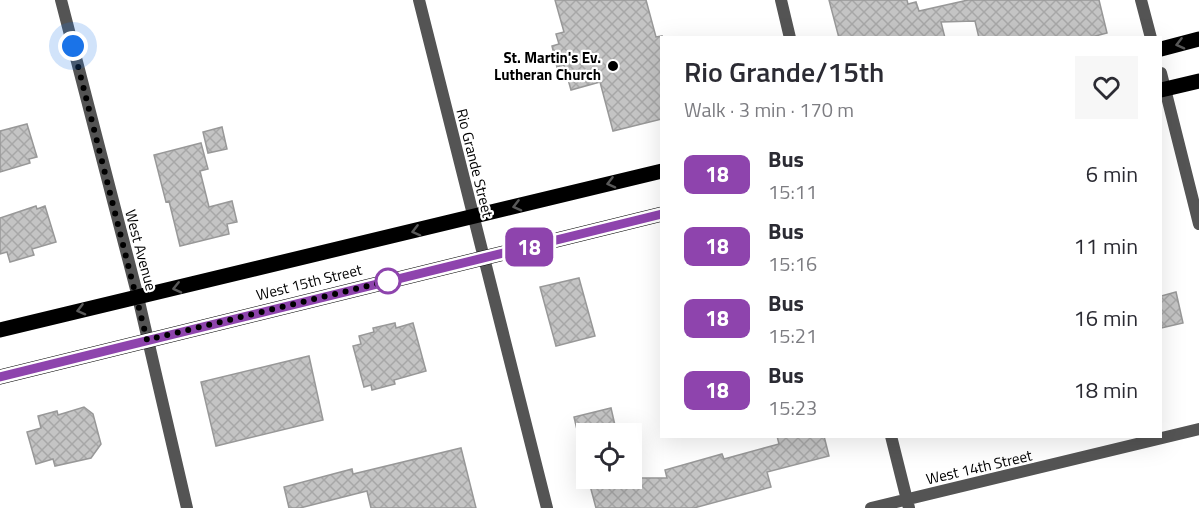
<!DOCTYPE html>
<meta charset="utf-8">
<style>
:root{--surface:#fff;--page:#f7f7f7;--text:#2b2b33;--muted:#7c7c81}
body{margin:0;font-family:"Titillium Web",sans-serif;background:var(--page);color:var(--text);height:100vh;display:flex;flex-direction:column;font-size:22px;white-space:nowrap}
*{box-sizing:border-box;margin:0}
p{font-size:20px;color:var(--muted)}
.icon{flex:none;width:33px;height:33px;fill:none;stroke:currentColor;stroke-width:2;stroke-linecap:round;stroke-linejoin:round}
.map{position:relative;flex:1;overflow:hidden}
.side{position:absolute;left:660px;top:36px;width:502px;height:402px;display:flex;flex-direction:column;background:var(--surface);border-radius:0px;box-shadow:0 6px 24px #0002}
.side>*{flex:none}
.badge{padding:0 12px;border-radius:9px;font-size:21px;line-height:39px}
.tools{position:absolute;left:576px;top:423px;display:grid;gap:12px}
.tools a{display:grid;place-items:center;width:66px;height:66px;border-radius:0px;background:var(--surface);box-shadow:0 6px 24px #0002;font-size:30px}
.you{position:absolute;width:30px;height:30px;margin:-15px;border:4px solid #fff;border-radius:50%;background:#1a73e8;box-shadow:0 0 0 9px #1a73e833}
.map>.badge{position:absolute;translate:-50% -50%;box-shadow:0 0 0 3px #fff}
.round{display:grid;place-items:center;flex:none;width:63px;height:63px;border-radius:0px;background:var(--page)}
.headline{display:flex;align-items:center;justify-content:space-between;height:102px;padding:0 24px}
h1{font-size:28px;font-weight:600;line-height:45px}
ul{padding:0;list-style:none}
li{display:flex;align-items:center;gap:18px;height:72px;padding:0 24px}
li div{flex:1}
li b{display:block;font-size:22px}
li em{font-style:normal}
li .badge{min-width:66px;font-weight:700;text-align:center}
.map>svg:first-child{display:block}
.building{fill:url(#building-cross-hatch);stroke:#989898;stroke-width:1.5}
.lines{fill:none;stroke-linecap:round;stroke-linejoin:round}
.minor{stroke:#545454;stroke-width:12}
.primary{stroke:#000;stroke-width:15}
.oneway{stroke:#595959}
.line-casing{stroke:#fff;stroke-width:14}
.line{stroke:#8e44ad;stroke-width:9}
.walk{stroke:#000;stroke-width:6;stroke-dasharray:0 10.8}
.poi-dot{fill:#000;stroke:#fff;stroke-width:2}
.stop-dot{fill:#fff;stroke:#8e44ad;stroke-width:3}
.labels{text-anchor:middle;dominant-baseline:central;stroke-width:4.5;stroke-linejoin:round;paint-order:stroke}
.poi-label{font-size:15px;font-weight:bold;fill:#000;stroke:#fff;text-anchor:end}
.street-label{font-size:15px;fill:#000;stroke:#fff}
</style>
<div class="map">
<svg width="1199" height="508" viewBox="0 0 1199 508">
<defs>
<pattern id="building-cross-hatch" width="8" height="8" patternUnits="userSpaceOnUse" patternTransform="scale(1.5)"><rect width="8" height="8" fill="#c4c4c4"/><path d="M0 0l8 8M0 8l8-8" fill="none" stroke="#a7a7a7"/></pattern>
</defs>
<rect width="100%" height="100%" fill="#fff"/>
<path class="building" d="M555,0H646L656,37L662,36V119L613,131L600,82L571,90L564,65L557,67L552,46L559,44L556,34L564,32Z
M829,0H907L908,4L916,2L919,11L968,0H1099L1107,33L1088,38H979L975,21L941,22L945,38H839Z
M27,124L37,157L29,159L30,163L0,172V131Z
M222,127L227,149L208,153L203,132Z
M201,143L208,169L200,171L209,207L232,201L237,222L227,224L229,234L180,246L169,201L166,202L154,155Z
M36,206L37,209L45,206L56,242L32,249L34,255L10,262L7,252L0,254V218Z
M579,278L595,336L556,346L540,287Z
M1176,292L1183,323L1161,328V296Z
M395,323L396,328L413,323L426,371L394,380L395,384L372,390L371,385L364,387L353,346L361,344L359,336L374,332L373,328Z
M309,356L323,420L216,446L201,382Z
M84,407L93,414L101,444L91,458L55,466L53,459L36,464L27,432L41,428L38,416L57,411L58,415Z
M611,408L617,434H578L574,417Z
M777,436H824L829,456L767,472L771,487L694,508H596L588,478H667L665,470L722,454L724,459L779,444Z
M461,448L476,508H371L367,491L300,508H289L284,487L352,469L353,474Z"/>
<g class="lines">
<path class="minor" d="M61,0L138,297L187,508
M419,0L547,508
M781,0L790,38
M1141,0L1151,38
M1161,73L1199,224
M891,436L909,508
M871,508L1199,429"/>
<path class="primary" d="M1161,49L1199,39
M1161,90L1199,81
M0,330L662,171
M0,377L662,214"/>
</g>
<defs><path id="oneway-chevron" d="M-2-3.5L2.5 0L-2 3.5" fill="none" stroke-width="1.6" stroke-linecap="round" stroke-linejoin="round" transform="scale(1.5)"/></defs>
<g class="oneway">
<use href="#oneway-chevron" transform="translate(1180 44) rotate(166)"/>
<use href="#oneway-chevron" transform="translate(611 183) rotate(166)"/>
<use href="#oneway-chevron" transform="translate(517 206) rotate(166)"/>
<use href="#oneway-chevron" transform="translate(416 231) rotate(166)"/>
<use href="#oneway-chevron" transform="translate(177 288) rotate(167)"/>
<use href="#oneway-chevron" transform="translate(81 310) rotate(166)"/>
</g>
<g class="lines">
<g class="line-casing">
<path id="line" d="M0,377L662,214"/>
</g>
<use href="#line" class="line"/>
<path class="walk" d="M73,46L147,340L388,281"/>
</g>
<circle class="poi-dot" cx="613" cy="66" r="6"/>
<circle class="stop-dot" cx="388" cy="281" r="12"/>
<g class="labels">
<g class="poi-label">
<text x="601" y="57">St. Martin's Ev.<tspan x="601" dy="17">Lutheran Church</tspan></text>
</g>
<g class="street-label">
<text transform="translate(475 163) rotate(76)">Rio Grande Street</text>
<text transform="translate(141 250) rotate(75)">West Avenue</text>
<text transform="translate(309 282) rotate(-14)">West 15th Street</text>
<text transform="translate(979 467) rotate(-13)">West 14th Street</text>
</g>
</g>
</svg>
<div class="tools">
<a><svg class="icon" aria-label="locate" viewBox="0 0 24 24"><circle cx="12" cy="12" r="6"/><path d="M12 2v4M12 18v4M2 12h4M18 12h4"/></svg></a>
</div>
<div class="you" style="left:73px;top:46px"></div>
<b class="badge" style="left:529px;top:247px;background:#8e44ad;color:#fff">18</b>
<section class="side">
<div class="headline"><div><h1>Rio Grande/15th</h1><p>Walk · 3 min · 170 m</p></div><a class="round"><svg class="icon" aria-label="heart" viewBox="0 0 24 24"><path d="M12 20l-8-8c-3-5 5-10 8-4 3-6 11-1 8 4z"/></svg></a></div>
<ul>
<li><span class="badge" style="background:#8e44ad;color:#fff">18</span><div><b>Bus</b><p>15:11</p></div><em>6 min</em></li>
<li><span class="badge" style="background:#8e44ad;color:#fff">18</span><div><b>Bus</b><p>15:16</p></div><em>11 min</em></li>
<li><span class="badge" style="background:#8e44ad;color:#fff">18</span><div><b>Bus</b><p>15:21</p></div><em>16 min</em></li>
<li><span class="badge" style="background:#8e44ad;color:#fff">18</span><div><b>Bus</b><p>15:23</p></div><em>18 min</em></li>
</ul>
</section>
</div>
